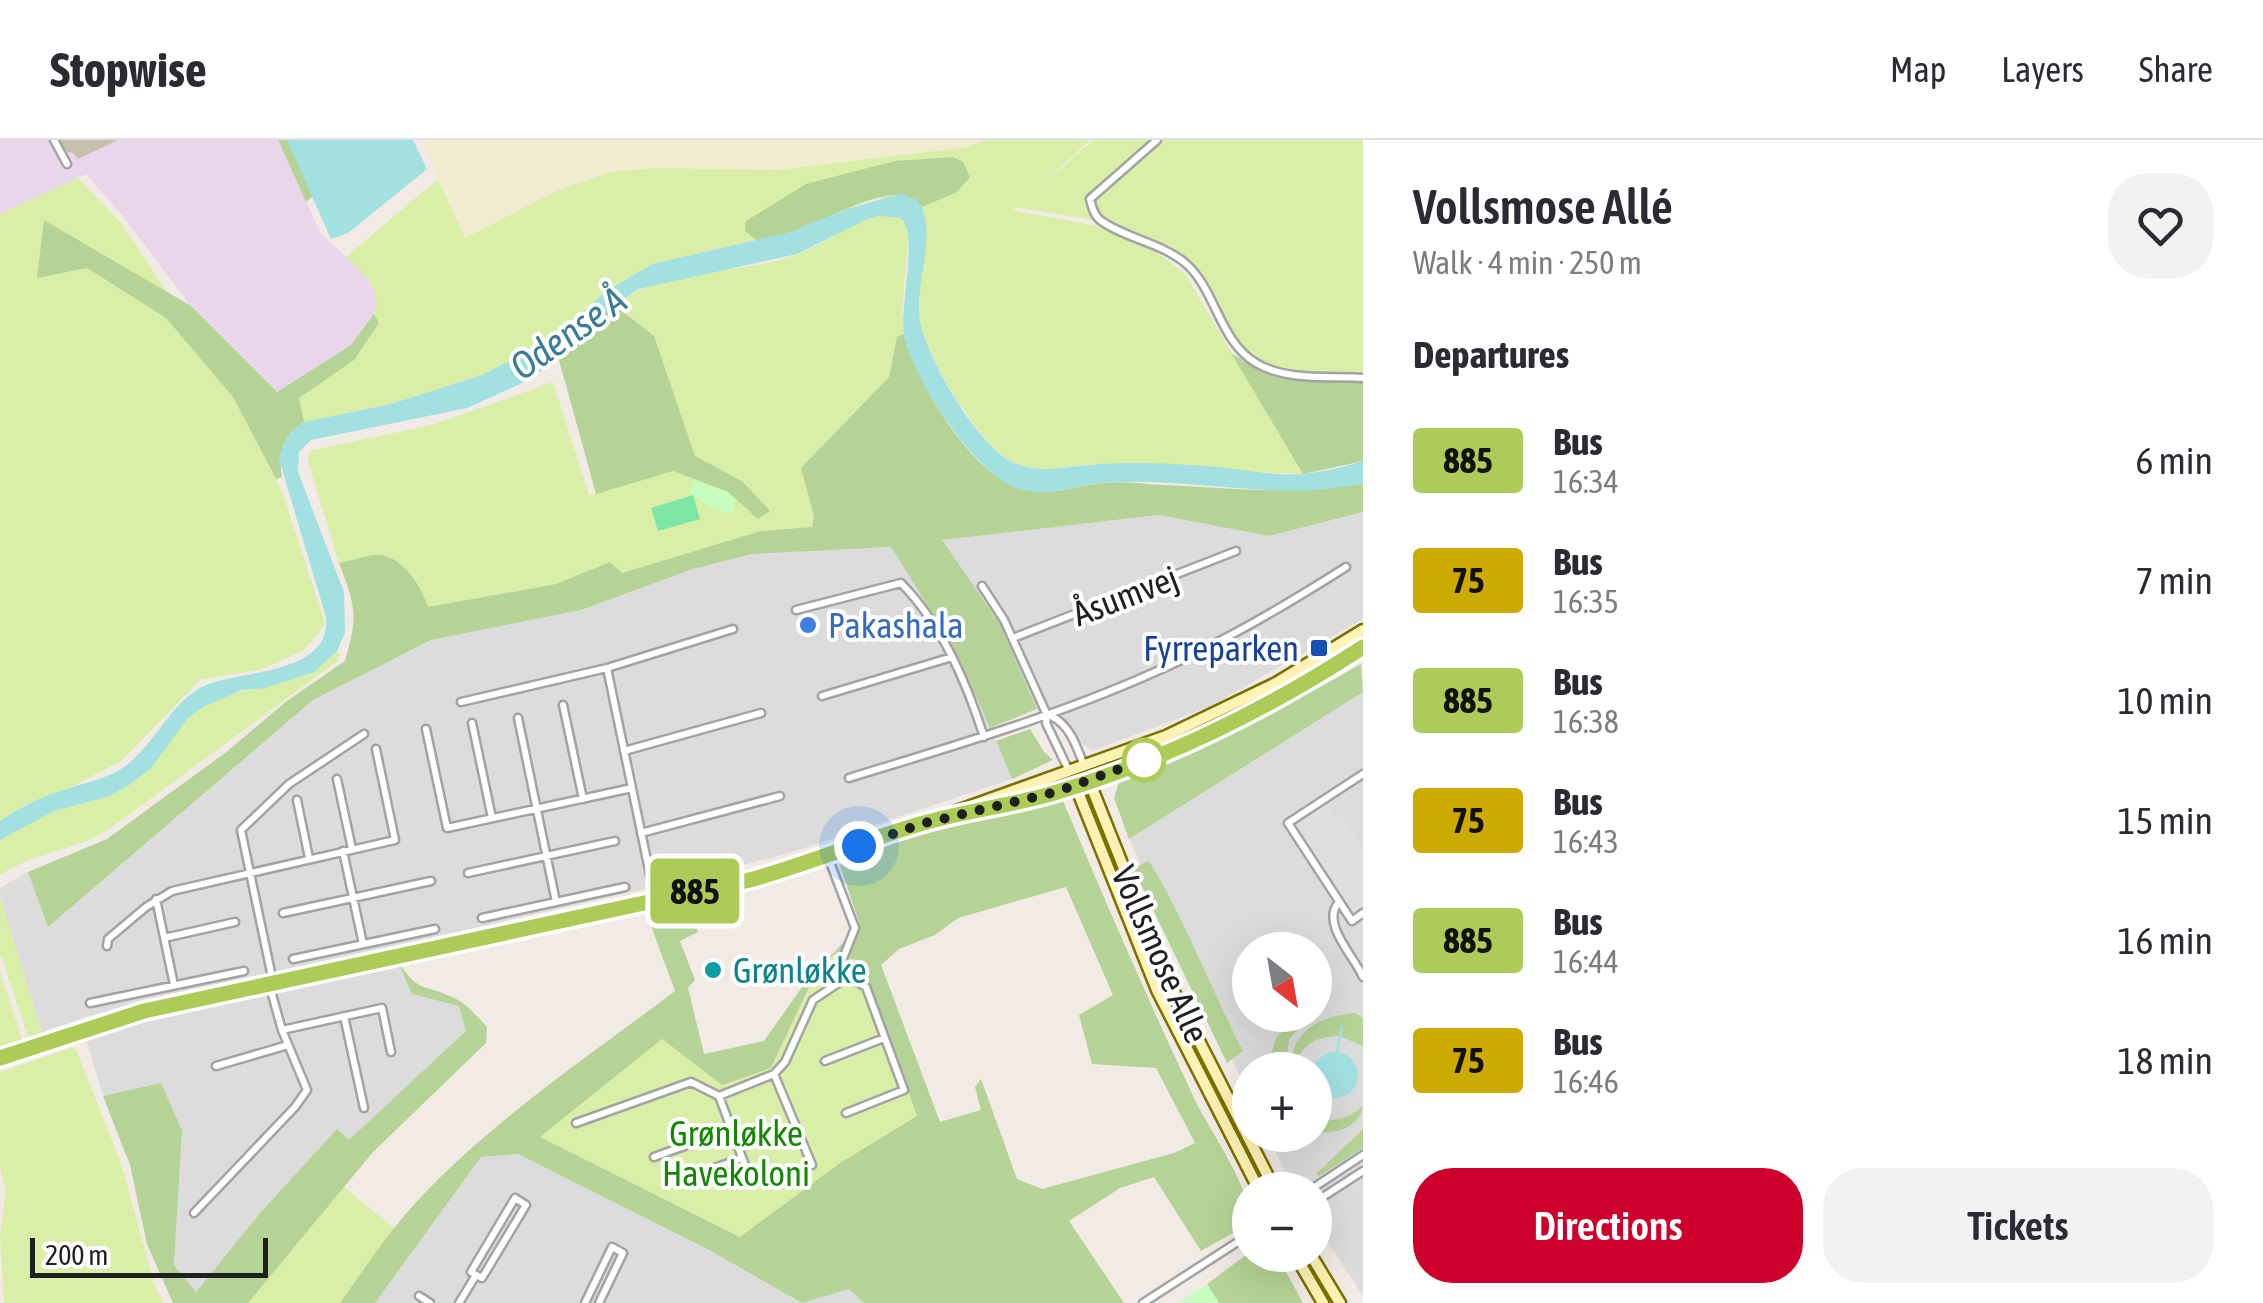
<!DOCTYPE html>
<meta charset="utf-8">
<style>
:root{--surface:#fff;--page:#f2f2f3;--text:#2b2b33;--muted:#7c7c81;--line:#e1e1e2;--accent:#ce002b}
body{margin:0;font-family:"Asap Condensed",sans-serif;background:var(--page);color:var(--text);height:100vh;display:flex;flex-direction:column;font-size:38px;white-space:nowrap}
*{box-sizing:border-box;margin:0}
p{font-size:32px;color:var(--muted)}
.icon{flex:none;width:55px;height:55px;fill:none;stroke:currentColor;stroke-width:2;stroke-linecap:round;stroke-linejoin:round}
.map{position:relative;flex:1;overflow:hidden}
.drawer{display:flex;flex-direction:column;background:var(--surface);width:900px}
.drawer>*{flex:none}
.badge{padding:0 20px;border-radius:8px;font-size:35px;line-height:65px}
.needle{width:65px;rotate:149deg}
.fabs{position:absolute;left:1232px;top:792px;display:grid;gap:20px}
.fabs a{display:grid;place-items:center;width:100px;height:100px;border-radius:50%;background:var(--surface);box-shadow:0 10px 40px #0002;font-size:50px}
.scale{position:absolute;left:30px;bottom:25px;width:238px;box-sizing:border-box;padding-left:10px;border:5px solid #1f1f1f;border-top:0;font-size:28px;line-height:35px;white-space:nowrap;color:#1f1f1f;-webkit-text-stroke:8px #fff;paint-order:stroke}
.you{position:absolute;width:50px;height:50px;margin:-25px;border:8px solid #fff;border-radius:50%;background:#1a73e8;box-shadow:0 0 0 15px #1a73e833}
.map>.badge{position:absolute;translate:-50% -50%;box-shadow:0 0 0 5px #fff}
h2{padding:0 50px;font-size:38px;line-height:90px}
.round{display:grid;place-items:center;flex:none;width:105px;height:105px;border-radius:40px;background:var(--page)}
.summary{display:flex;align-items:center;justify-content:space-between;height:170px;padding:0 50px}
h1{font-size:48px;font-weight:600;line-height:75px}
.primary-button{display:flex;gap:20px;margin-top:auto;padding:20px 50px}
.primary-button a{flex:1;height:115px;border-radius:40px;background:var(--accent);color:#fff;font-size:40px;font-weight:600;line-height:115px;text-align:center}
.primary-button a+a{background:var(--page);color:var(--text)}
ul{padding:0;list-style:none}
li{display:flex;align-items:center;gap:30px;height:120px;padding:0 50px}
li div{flex:1}
li b{display:block;font-size:38px}
li em{font-style:normal}
li .badge{min-width:110px;font-weight:700;text-align:center}
header{display:flex;align-items:center;gap:60px;box-sizing:border-box;height:140px;padding:0 50px;background:var(--surface);border-bottom:2px solid var(--line)}
header strong{font-size:48px}
nav{display:flex;gap:55px;margin-inline-start:auto;font-size:35px}
main{display:flex;flex:1;min-height:0}
.map>svg:first-child{display:block}
.residential{fill:#dddcdc;fill-rule:evenodd}
.industrial{fill:#ead6ea}
.construction{fill:#c6c1af}
.farmland{fill:#f1eccf}
.grass{fill:#d9eea7}
.forest{fill:#b5d396;fill-rule:evenodd}
.park{fill:#c7febf}
.pitch{fill:#7de6a7}
.parking{fill:#dfdfdf}
.water{fill:#a2e0e2}
.lines{fill:none;stroke-linecap:round;stroke-linejoin:round}
.stream{stroke:#a2e0e2;stroke-width:2.5}
.street-casing{stroke:#a3a3a3;stroke-width:11}
.secondary-casing{stroke:#7c7000;stroke-width:15}
.street{stroke:#fff;stroke-width:6}
.secondary{stroke:#fef3b5;stroke-width:10}
.line-casing{stroke:#fff;stroke-width:22}
.line{stroke:#adcb57;stroke-width:15}
.walk{stroke:#1f1f1f;stroke-width:10;stroke-dasharray:0 18}
.shop-dot{fill:#3f7fe0;stroke:#fff;stroke-width:4}
.transit-dot{fill:#1a4fb4;stroke:#fff;stroke-width:4}
.stop-dot{fill:#fff;stroke:#adcb57;stroke-width:5}
.culture-dot{fill:#0f9aa8;stroke:#fff;stroke-width:4}
.labels{text-anchor:middle;dominant-baseline:central;stroke-width:8;stroke-linejoin:round;paint-order:stroke}
.street-label{font-size:35px;fill:#1f1f1f;stroke:#fff}
.shop-label{font-size:35px;fill:#366cbe;stroke:#fff;text-anchor:start}
.transit-label{font-size:35px;fill:#164399;stroke:#fff;text-anchor:end}
.culture-label{font-size:35px;fill:#0d838f;stroke:#fff;text-anchor:start}
.park-label{font-size:35px;fill:#148703;stroke:#fff}
.water-label{font-size:38px;font-style:italic;fill:#3a7b96;stroke:#fff}
</style>
<header>
<strong>Stopwise</strong>
<nav><a>Map</a><a>Layers</a><a>Share</a></nav>
</header>
<main>
<div class="map">
<svg width="1363" height="1163" viewBox="0 0 1363 1163">
<rect width="100%" height="100%" fill="#f1eae5"/>
<path class="residential" d="M1363,372V479L1211,566L1092,611L1037,569L1000,484L941,400L1159,375L1269,396Z
M891,407L942,485L965,529L1012,639L789,713L693,738L91,875L42,892L0,758V748L28,732L49,786L313,560L431,500L581,470L693,429L752,414Z
M1363,552V1156L1315,1082V1050H1294L1267,995H1315V930H1250V958L1129,699ZM1250,810H1315V875H1250Z
M398,822L412,854L460,866L467,891L349,1001L337,990L260,1073L196,1152L174,1125L182,990L161,943L103,956L85,895Z
M518,1014L711,1111L802,1163L849,1149L864,1163H375L481,1017Z"/>
<path class="industrial" d="M0,0H278L321,94L360,129L376,153L379,163L374,174L351,205L277,252L191,166L122,75L86,34L0,74Z"/>
<path class="construction" d="M59,0H118L78,19L73,13L64,11Z"/>
<path class="farmland" d="M422,0H985L969,7L777,30L656,28L561,49L464,99Z"/>
<path class="grass" d="M985,0H1090L1021,64L1093,0H1363V243L1287,237L1261,232L1238,216L1186,128L1158,108L1099,81L1015,67L1012,70L1097,86L1156,112L1185,134L1303,334C1234,332 1166,323 1098,324C1070,325 1041,335 1015,323C979,308 923,211 918,173C913,142 922,105 924,74L878,58L756,100L652,124L605,152L549,201L482,235L391,264L304,282L298,258L354,220L379,183L374,174C383,151 363,132 346,117L438,39L465,98L561,49L612,32L656,28L777,30L969,7Z
M78,38L121,83L167,152L44,80L38,137L87,128L166,178L233,257L282,351L325,484L304,510L262,529L200,540L121,621L71,647L25,665L0,681V74Z
M890,75L901,78L909,91L902,170L904,194L897,198L889,237L801,328L814,377L812,387L761,391L622,433L610,422L556,444L427,467L377,415L339,423L308,322L310,311L435,284L553,242L589,355L673,331L728,352L742,341L695,316L654,196L613,164C667,127 739,136 798,114C829,102 856,77 890,75Z
M337,511L340,515L336,522L108,690C72,712 37,711 0,735V700C18,690 36,679 54,671C78,661 105,661 126,647C160,625 171,585 206,566C252,539 296,553 337,511Z
M0,758L42,892L29,899L0,813Z
M833,815L862,821L917,976L840,1023L741,1097L540,997L662,899L722,945L771,928L812,841Z
M0,832L23,902L0,910Z
M75,907L121,1023L155,1147L164,1163H4L0,1096L6,1051L0,1027V932Z
M344,1047L395,1089L340,1163H248Z"/>
<path class="forest" d="M278,0H294L313,56L306,62Z
M953,17L963,22L970,37L957,52L922,67C897,35 833,78 803,88C788,94 772,97 756,100L745,91L746,81L806,44L895,21Z
M44,80L191,166L277,252L351,205L374,174L379,183L354,220L299,258L304,282C282,296 278,313 282,337L276,339L233,257L166,178L87,128L37,138Z
M613,164L654,196L695,316L742,341L770,371L758,379L728,352L673,331L596,354L559,220Z
M904,194C917,243 965,323 1013,346C1043,360 1072,346 1103,343C1123,341 1144,344 1164,345C1230,348 1298,356 1363,343V372L1269,396L1159,375L942,400L1000,484L1037,569L990,588C963,523 929,466 891,407L752,414L693,429L581,470L431,500L313,560L48,787L28,732L107,699L225,613L287,561L345,521C358,476 356,467 339,423C351,421 367,414 380,415C404,418 421,446 428,467L556,444L610,422L622,433L761,391L812,387L814,377L801,328L889,237L897,197Z
M1231,213L1261,232L1287,237L1363,243V321L1303,334Z
M1361,524L1363,552L1129,699L1114,658L1119,642C1207,608 1279,571 1361,524Z
M1030,589L1044,612L1053,620L1012,639L996,601Z
M1063,661C1105,761 1148,860 1194,958C1211,994 1250,1044 1250,1083L1201,1111L1154,1037L1120,1048L1069,1081L1124,1163H864L849,1149L802,1163L711,1111L518,1014L481,1017L375,1163H340C361,1134 381,1103 404,1076C480,988 583,921 675,851L647,775L690,765L698,792L680,801L695,840L688,848L704,914L764,901L805,843L860,785L840,725L942,684ZM1066,747L1113,855L1079,875L1092,924L1156,928L1195,1003L1174,1013L1042,1049L1017,1039L981,939L975,947L981,970L940,982L881,825L899,809L935,795L958,778ZM833,815L862,821L917,976L840,1023L740,1097L540,997L662,899L722,945L771,928L812,841Z
M1149,721C1186,781 1210,848 1243,911L1227,923L1133,728Z
M398,822C419,852 419,843 450,856C465,862 476,875 487,887L486,903L373,1012L248,1163H173L147,1104L130,1025L103,956L161,943L182,990L174,1125L196,1152L260,1073L337,989L349,1000L466,891L459,866L412,854Z
M1355,873L1363,878V906L1342,897L1341,884L1339,896C1314,897 1300,905 1294,930H1291C1290,890 1321,876 1355,873Z
M1299,875H1310L1289,899L1285,930H1266L1276,898Z
M1363,966C1360,988 1335,994 1315,992V978C1334,983 1349,978 1363,966Z
M1363,989V1008L1319,1036L1316,1034Z
M1250,1112L1266,1127L1279,1119L1303,1163H1219L1207,1144Z"/>
<path class="park" d="M695,340L728,352L736,360L731,374L715,370L689,353Z
M1207,1144L1219,1163H1178Z"/>
<path class="pitch" d="M693,355L700,379L658,391L651,368Z"/>
<path class="parking" d="M1327,664L1337,679L1342,676L1363,709V765L1353,771L1296,684Z"/>
<path class="water" d="M287,0H413L427,29L348,93L331,99Z
M900,54L917,60C941,90 911,149 921,186C931,224 978,307 1014,323C1038,334 1065,327 1090,325C1134,321 1183,324 1227,328C1252,331 1278,336 1303,334C1323,332 1344,327 1363,321V343C1278,363 1190,336 1104,343C1074,345 1044,360 1014,347C972,328 914,241 904,196C899,168 919,94 901,78L880,76L865,80L797,114L638,149L599,176L559,220L520,244L467,268L311,300L299,312L298,332L344,452L345,493L337,511L314,532L265,548L242,550L203,567L187,579L151,628L129,645L110,656L54,671L0,700V681C23,666 44,655 70,648C87,642 105,639 121,629C154,608 167,566 202,547C237,529 332,537 326,477L279,319C283,302 289,291 304,282L391,264L482,235L549,201L605,152L652,124L787,93L847,69Z
M1312 935a23 23 0 1 1 46 0a23 23 0 1 1-46 0Z"/>
<g class="lines">
<path class="stream" d="M1337,912L1342,886"/>
<g class="street-casing">
<path id="street" d="M54,0L67,24
M1157,0L1090,59C1092,67 1094,75 1100,80C1124,98 1159,102 1184,122C1216,148 1218,200 1256,223C1286,241 1329,236 1363,238
M982,446L1004,480L1047,575L1046,583L1069,631
M796,470L901,443C942,485 966,541 984,597
M1013,498L1236,411
M607,528L655,759
M822,556L952,517
M461,562L607,528L733,489
M563,565L583,659
M1051,576C1070,585 1077,607 1084,626
M518,578L556,762
M472,583L492,678
M426,589L447,688L632,648
M624,611L761,573
M1363,634L1288,683L1352,781L1363,773
M849,638C956,605 1064,574 1166,527C1229,499 1288,464 1346,427
M337,639L352,709
M297,660L309,718
M641,693L780,656
M343,711L363,804
M468,733L615,701
M156,759L174,845
M1339,762C1320,783 1354,816 1363,837
M283,773L431,741
M482,778L625,747
M164,798L235,782
M107,806L108,799L146,767L172,751L395,700L376,609
M293,819L435,789
M839,831L866,847L904,950L846,973
M273,842L241,690L289,644L364,594
M90,863L244,831
M344,876L364,968
M282,890L382,868L391,912
M825,921L884,898
M216,926L288,905
M774,934L812,1025
M576,983L691,942L719,956
M654,1017L731,989
M685,1039L742,1018
M752,1044L719,956L774,934L785,922L813,860L840,842L838,831L855,788L828,717
M1310,1050L1363,1015
M1315,1062L1363,1031
M194,1073L295,967L307,950L282,890L269,844
M419,1156L430,1163
M459,1163L476,1135L471,1132L515,1058L526,1065L482,1138L476,1135
M585,1163L612,1107L623,1113L599,1163
M1143,1163L1250,1094"/>
</g>
<g class="secondary-casing">
<path id="secondary" d="M1088,638L1170,844L1275,1050
M1074,642L1157,850L1259,1050
M961,675C1104,646 1240,587 1363,507
M0,918L144,871L746,741L828,717L1166,596L1276,543L1363,490
M1295,1115L1323,1163
M1311,1115L1340,1163"/>
</g>
<use href="#street" class="street"/>
<use href="#secondary" class="secondary"/>
</g>
<g class="lines">
<g class="line-casing">
<path id="line" d="M0,918L144,871L746,741C805,725 862,701 920,684C964,671 1010,666 1054,653C1163,621 1268,569 1363,507"/>
</g>
<use href="#line" class="line"/>
<path class="walk" d="M859,706L921,684L1056,652L1144,620"/>
</g>
<circle class="shop-dot" cx="808" cy="485" r="10"/>
<rect class="transit-dot" x="1309" y="498" width="20" height="20" rx="5"/>
<circle class="stop-dot" cx="1144" cy="620" r="20"/>
<circle class="culture-dot" cx="713" cy="830" r="10"/>
<g class="labels">
<g class="street-label">
<text transform="translate(1125 455) rotate(-21)">Åsumvej</text>
<text transform="translate(1161 814) rotate(66)">Vollsmose Alle</text>
</g>
<g class="shop-label">
<text x="828" y="485">Pakashala</text>
</g>
<g class="transit-label">
<text x="1299" y="508">Fyrreparken</text>
</g>
<g class="culture-label">
<text x="733" y="830">Grønløkke</text>
</g>
<g class="park-label">
<text x="736" y="993">Grønløkke<tspan x="736" dy="40">Havekoloni</tspan></text>
</g>
<g class="water-label">
<text transform="translate(568 193) rotate(-35)">Odense Å</text>
</g>
</g>
</svg>
<div class="fabs">
<a><svg class="needle" viewBox="-14 -14 28 28"><path d="M0-13l5 13h-10z" fill="#e53935"/><path d="M0 13l5-13h-10z" fill="#7c7c81"/></svg></a>
<a>+</a>
<a>−</a>
</div>
<div class="scale">200 m</div>
<div class="you" style="left:859px;top:706px"></div>
<b class="badge" style="left:695px;top:751px;background:#adcb57;color:#111">885</b>
</div>
<section class="drawer">
<div class="summary"><div><h1>Vollsmose Allé</h1><p>Walk · 4 min · 250 m</p></div><a class="round"><svg class="icon" aria-label="heart" viewBox="0 0 24 24"><path d="M12 20l-8-8c-3-5 5-10 8-4 3-6 11-1 8 4z"/></svg></a></div>
<h2>Departures</h2>
<ul>
<li><span class="badge" style="background:#adcb57;color:#111">885</span><div><b>Bus</b><p>16:34</p></div><em>6 min</em></li>
<li><span class="badge" style="background:#ca0;color:#111">75</span><div><b>Bus</b><p>16:35</p></div><em>7 min</em></li>
<li><span class="badge" style="background:#adcb57;color:#111">885</span><div><b>Bus</b><p>16:38</p></div><em>10 min</em></li>
<li><span class="badge" style="background:#ca0;color:#111">75</span><div><b>Bus</b><p>16:43</p></div><em>15 min</em></li>
<li><span class="badge" style="background:#adcb57;color:#111">885</span><div><b>Bus</b><p>16:44</p></div><em>16 min</em></li>
<li><span class="badge" style="background:#ca0;color:#111">75</span><div><b>Bus</b><p>16:46</p></div><em>18 min</em></li>
</ul>
<div class="primary-button"><a>Directions</a><a>Tickets</a></div>
</section>
</main>
